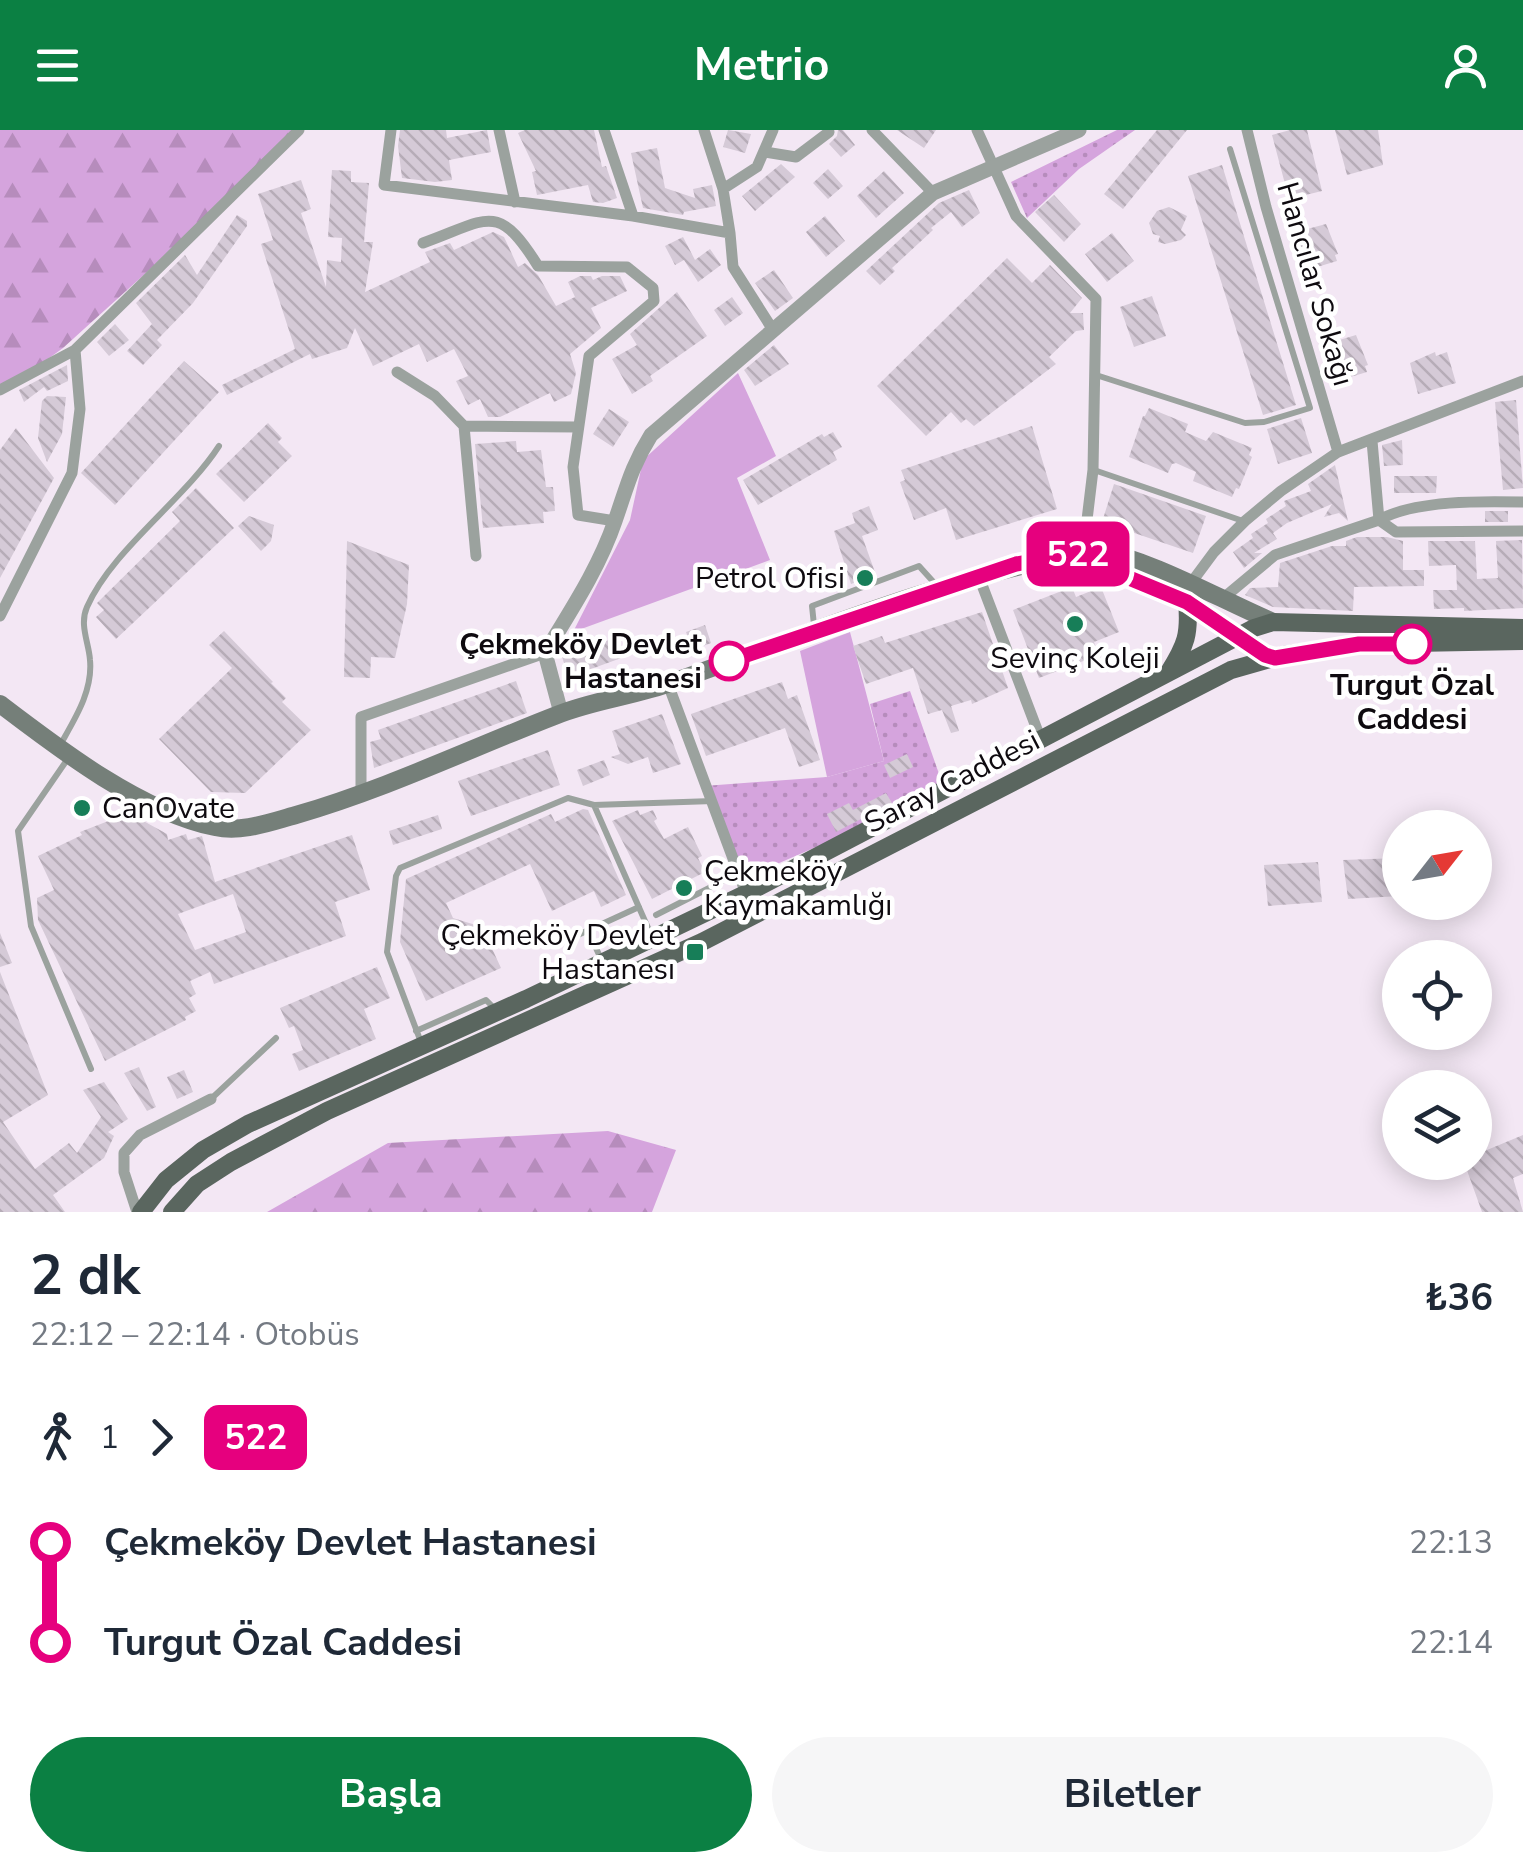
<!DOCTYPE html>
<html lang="tr">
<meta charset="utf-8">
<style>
:root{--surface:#fff;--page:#f6f6f7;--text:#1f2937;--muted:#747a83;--accent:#0b8043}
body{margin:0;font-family:"Nunito Sans",sans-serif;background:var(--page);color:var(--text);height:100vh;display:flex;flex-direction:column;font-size:38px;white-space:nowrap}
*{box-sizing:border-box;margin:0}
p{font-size:32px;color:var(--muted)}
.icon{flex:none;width:55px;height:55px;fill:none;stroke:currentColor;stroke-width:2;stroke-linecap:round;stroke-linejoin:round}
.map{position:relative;height:1082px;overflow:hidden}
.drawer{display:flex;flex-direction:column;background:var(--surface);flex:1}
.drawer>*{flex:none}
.badge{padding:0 20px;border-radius:15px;font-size:35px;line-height:65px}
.needle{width:65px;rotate:59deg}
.tools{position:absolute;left:1382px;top:680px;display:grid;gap:20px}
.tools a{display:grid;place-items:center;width:110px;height:110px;border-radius:50%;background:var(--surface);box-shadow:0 5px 25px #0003;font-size:50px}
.map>.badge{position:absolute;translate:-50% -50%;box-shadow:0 0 0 5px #fff}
.legs{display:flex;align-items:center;gap:15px;height:110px;padding:0 30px;font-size:32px}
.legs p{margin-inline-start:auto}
.overview{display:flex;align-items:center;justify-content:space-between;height:170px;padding:0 30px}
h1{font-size:55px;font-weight:700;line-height:75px}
.cta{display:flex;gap:20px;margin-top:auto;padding:20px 30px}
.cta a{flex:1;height:115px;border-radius:60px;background:var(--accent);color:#fff;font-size:40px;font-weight:700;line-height:115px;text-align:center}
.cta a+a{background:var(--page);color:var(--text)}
ul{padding:0 30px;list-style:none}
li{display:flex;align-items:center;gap:35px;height:100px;font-size:38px}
li i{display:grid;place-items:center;width:15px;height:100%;margin:0 12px;background:currentColor}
li i::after{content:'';width:25px;height:25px;margin:-12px;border:8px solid;border-radius:50%;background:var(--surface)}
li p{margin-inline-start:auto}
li:first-child i{background:linear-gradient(#0000 50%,currentColor 0)}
li:last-child i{background:linear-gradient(currentColor 50%,#0000 0)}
header{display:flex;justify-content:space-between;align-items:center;height:130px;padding:0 30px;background:var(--accent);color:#fff;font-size:45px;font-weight:700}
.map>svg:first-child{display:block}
.grass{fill:#d5a4dd}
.forest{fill:url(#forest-firs)}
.park{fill:url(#park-dots)}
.building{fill:url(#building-back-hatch);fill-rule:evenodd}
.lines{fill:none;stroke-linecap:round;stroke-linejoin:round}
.service{stroke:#9ba29e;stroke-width:6}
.minor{stroke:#9ba29e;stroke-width:11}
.tertiary{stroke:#9ba29e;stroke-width:15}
.secondary{stroke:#757f79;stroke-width:18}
.primary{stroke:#5a665f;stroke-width:18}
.line-1-casing{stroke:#fff;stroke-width:22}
.line-1{stroke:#e6007e;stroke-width:15}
.poi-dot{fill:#177e58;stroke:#fff;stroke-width:4}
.stop-1-dot{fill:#fff;stroke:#e6007e;stroke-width:5}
.labels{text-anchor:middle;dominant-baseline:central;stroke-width:9;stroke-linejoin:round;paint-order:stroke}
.street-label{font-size:30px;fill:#0e0a0f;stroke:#fff}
.poi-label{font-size:30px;fill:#0e0a0f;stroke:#fff;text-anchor:end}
.stop-label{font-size:30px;font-weight:bold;fill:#0e0a0f;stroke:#fff;text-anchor:end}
</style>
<header><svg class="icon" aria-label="menu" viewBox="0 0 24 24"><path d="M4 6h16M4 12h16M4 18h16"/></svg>Metrio<svg class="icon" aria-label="person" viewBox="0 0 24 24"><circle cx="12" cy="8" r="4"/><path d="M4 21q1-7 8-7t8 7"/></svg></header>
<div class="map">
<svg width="1523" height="1082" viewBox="0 0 1523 1082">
<defs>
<pattern id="forest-firs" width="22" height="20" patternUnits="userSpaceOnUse" patternTransform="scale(2.5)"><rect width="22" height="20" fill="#d5a4dd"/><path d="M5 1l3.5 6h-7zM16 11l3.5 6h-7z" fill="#b68cbc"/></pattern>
<pattern id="park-dots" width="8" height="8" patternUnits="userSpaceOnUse" patternTransform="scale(2.5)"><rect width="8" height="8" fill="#d5a4dd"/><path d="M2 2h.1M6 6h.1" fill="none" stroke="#b68cbc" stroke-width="1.8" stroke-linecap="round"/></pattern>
<pattern id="building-back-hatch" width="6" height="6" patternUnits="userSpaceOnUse" patternTransform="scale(2.5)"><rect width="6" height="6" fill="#d5cad7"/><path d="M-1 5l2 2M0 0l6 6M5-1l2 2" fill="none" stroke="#b6acb7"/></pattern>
</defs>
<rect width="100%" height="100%" fill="#f3e7f4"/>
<path class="grass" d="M738,243L776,326L737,348L770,430L573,502L630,390L643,330Z
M850,502L884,631L827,647L800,521Z"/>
<path class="forest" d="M0,0H304L63,218L0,264Z
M608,1001L676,1020L652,1082H267L388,1013Z"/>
<path class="park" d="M1117,0H1135L1079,39L1027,88L1011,52Z
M910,561L945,661L745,748L704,656L827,647L884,631L870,574Z"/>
<path class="building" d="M400,0H446L447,8L487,0L491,22L449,30L452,50L435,52L402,48L398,16Z
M525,0H594L602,37L606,36L617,68L603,73L593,72L588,55L537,65L532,42L536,41L518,3Z
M728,0L751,4L745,23L723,17Z
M838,0H843L855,15L841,27L829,14L837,6Z
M897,0H936L924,18Z
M1157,0H1187L1123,79L1104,64Z
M1290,0H1307L1322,61L1289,69L1272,5Z
M1335,0H1378L1383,35L1347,45Z
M657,18L665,58L695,68L693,59L712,55L716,76L684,82L683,85L643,78L631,23Z
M781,34L795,47L755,81L742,66Z
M1222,35L1296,275L1263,285L1188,46Z
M828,39L843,56L828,69L813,53Z
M332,40L351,41V52L369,53L364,112H373L365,162L430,132L425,122L450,113L454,120L493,102L504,107L518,137L525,133L538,145L556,176L575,167L568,152L580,146H591L593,150L602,146H620L627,161L591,178L601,198L570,224L576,243L571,264L554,272L550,263L500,287H488L480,269L468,275L456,251L468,246L454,219L427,232L419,214L373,236L355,198L347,218L312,229L310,224L227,265L222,255L295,219L261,114L273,110L258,64L301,50L311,79L301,83L326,157L327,130L341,132L342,108L328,107Z
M884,41L904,63L876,88L857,66Z
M969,60L980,83L962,97L951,82L931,98L933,100L892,138L895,141L880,155L866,141L939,73Z
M1054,65L1081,94L1064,112L1035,82Z
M1169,77L1187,86L1181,100L1186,105L1181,110L1165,114L1158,112L1160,106L1153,104L1149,93L1157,81Z
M237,85L247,91V96L193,173L157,210L162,215L143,235L127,221L152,194L136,173L185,125L197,145Z
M825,86L845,111L826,127L806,102Z
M1326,94L1338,124L1335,125L1337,131L1307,140L1296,102Z
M1112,103L1134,131L1107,152L1085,124Z
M683,107L695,130L710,119L721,135L698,152L684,130L675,135L665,116Z
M1007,128L1032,153L1050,135L1082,168L1070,183H1083L1084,200L1076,201L1049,227L1056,234L974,296L966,289L961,293L951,282L926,306L877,256Z
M774,140L793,168L775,181L755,153Z
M677,162L707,206L650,246L653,251L632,264L612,229L637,215L630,204Z
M1152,166L1166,206L1134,217L1120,177Z
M732,167L743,183L725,196L714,180Z
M115,194L129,210L109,226L97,212Z
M1356,205L1368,235L1365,236L1367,242L1337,251L1326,214Z
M774,215L789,234L755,256L744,240Z
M1435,222L1436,226L1447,222L1456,253L1418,264L1410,233Z
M184,231L219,262L115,375L81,343Z
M67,235L68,251L47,261L44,257L24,272L19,260Z
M47,266L66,267L62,304L47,332L38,308L42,271Z
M1516,270L1523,358L1503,360L1495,272Z
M1149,278L1188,294L1185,302L1206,311L1213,302L1252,318L1249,325L1252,327L1239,359L1236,358L1232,367L1193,351L1196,342L1176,333L1172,334L1168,343L1129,327L1143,286H1145Z
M609,279L629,292L613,317L593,304Z
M1301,288L1312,323L1278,334L1267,299Z
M268,293L282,308L278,312L292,326L244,372L216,344Z
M1032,296L1057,379L956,410L946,378L914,390L900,352L905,350L901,340Z
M16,298L54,348L0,448V320Z
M833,302L842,317L833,322L837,330L758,375L743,350L822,304L824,307Z
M1402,310L1403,335L1384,336L1382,315Z
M516,311L517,322L541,320L546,357H553L555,381L543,382L544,393L483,398L475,314Z
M1335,335L1348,391L1339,383L1324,387L1332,374L1287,393L1273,403L1277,409L1254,423H1262L1244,438L1233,422L1253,408L1251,404L1268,393L1266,389L1286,376L1284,371L1311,361L1308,354Z
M1394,346H1437L1436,363H1394Z
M1114,354L1206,386L1193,423L1102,392Z
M196,358L234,398L116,509L96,487L104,480L97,473L180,391L172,382Z
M869,376L878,400L862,406L876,445L851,454L834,401L855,393L852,383Z
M1485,381H1508V392H1485Z
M249,386L274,395L271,411L261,421L238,396Z
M1357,407H1387L1403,411V440H1424V456L1354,457L1353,481L1273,477L1245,465L1250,458L1278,457L1280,433L1332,416H1346V411Z
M1522,410L1523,478L1464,481V478L1434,479L1433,460H1457L1456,435L1429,436L1428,411H1475L1477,449L1498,448L1496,411Z
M347,411L409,435L407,474L395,528L371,527L370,548L344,547Z
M1072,457L1076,467L1101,457L1119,502L1094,512L1099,525L1039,548L1013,480Z
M982,482L1008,558L972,574L971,570L951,576L959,601L951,603L942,580L928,584L913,538L866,554L853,516L882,506L885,513Z
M705,495L711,513L693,520L686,502Z
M224,501L273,552L271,553L286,568L282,572L311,600L245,663L211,662L159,609L232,538L209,515Z
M617,507L624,527L569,547L562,527Z
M516,551L527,583L374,638L370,612L381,609L378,600Z
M782,552L788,569L797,565L820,630L799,637L785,598L706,626L691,584Z
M662,584L681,634L653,643L648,627L628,634L611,627L620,624L612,601Z
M548,620L560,655L471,686L458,651Z
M907,624L913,637L890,648L884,635Z
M604,630L610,645L583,656L577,640Z
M886,663L892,673L836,702L827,684L849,673L853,680Z
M583,679L588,680L626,765L601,777L594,761L552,781L530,734L446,773L453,788L482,797L501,838L426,871L400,812L406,749L551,684L555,692Z
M638,680L640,685L653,680L657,689L654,691L664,709L688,697L702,726L698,728L705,742L652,769L612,691Z
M129,683L167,704L168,710L186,704L188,710L202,706L215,752L352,705L370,760L335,772L346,806L214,854L210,842L190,851L196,864L189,868L196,881L185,887L186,890L105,931L38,790L37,768L54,760L38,726L82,705L80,702ZM233,764L246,802L195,820L178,784Z
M438,685L442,699L393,715L389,701Z
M1399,728L1400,766L1348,769L1343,730Z
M1318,732L1322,772L1268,776L1264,735Z
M0,803L12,833L0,837Z
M377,837L390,868L364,879L376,909L299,941L292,924L303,920L294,896L289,898L280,878Z
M0,842L48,965L3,992L35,1039L69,1013L77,1023L101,987L83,960L104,952L128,989L108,1002L114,1006L104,1028L53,1065L65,1082H0Z
M139,937L156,977L147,981L124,943Z
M184,940L193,962L177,969L167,947Z
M1523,1005V1044L1513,1048L1523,1082H1482L1464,1032H1475V1025Z"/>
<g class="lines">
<path class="service" d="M1096,245L1245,293L1264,292L1310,278L1230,19
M1094,340L1243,391
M814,495L812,476L919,436L938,457
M59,617C74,590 93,562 90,530C89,513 79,495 87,477C112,420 184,370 219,316
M69,627L18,701L31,796L91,939
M594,675L652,807
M656,785L721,752
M588,801L602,831
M567,810L639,777
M416,901L486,870L497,881
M422,915L387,822L396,746L400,738L568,668L594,675L713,671
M212,968L276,908"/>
<path class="minor" d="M391,0L384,55L633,86L730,103L733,137L773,200
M499,0L515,72
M604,0L633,86
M704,0L723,59L730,103
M872,0L933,63
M977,0L1016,86L1096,169L1093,340L1083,423
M1247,0L1266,77L1338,322
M765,22L796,27L829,2
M723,59L757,37L773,0
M423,113C488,90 497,70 538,136L627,137L653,158L654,171L589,226L573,337L578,385L615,391
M397,242L435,266L464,296L577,297
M0,260L75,220L299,0
M464,296L476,426
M1372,311L1379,390C1415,370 1482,371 1523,372
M979,447L1041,610
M1191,453L1214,422L1245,391L1281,361L1338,322L1523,251
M1221,470L1275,425L1379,390L1396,402L1523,401
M0,486L72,343L80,279L75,220
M668,554L754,785
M361,666V587L545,523
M137,1082L124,1042V1023L140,1005L211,969"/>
<path class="tertiary" d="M561,583L545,523C571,480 599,438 615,391C627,357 631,337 651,305L933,63L1079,0"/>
<path class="secondary" d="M1083,423L1088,431L1187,472L1237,506
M0,574C59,619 141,682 215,697C242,703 270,692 296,685C386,659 469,619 557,585C594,570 635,566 673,552C808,504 942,448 1083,423L1092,418C1156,432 1213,466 1273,492"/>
<path class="primary" d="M1169,542C1186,515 1190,504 1187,472
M141,1082L166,1050L203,1020L248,994L526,869L747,763L1254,498L1273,492L1523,498
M172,1082L197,1054L231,1032L327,981L702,812L1231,540L1284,525L1359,514L1523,511"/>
</g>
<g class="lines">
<g class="line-1-casing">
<path id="line-1" d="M729,531L1016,434L1083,422L1088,431L1187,472L1265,525L1275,528L1359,514H1412"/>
</g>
<use href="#line-1" class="line-1"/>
</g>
<g class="poi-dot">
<circle cx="865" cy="448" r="10"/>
<circle cx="1075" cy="494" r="10"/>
<circle cx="82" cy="678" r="10"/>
<circle cx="684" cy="758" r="10"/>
<rect x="685" y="812" width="20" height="20" rx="5"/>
</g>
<g class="stop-1-dot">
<circle cx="1412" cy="514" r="18"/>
<circle cx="729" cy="531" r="18"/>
</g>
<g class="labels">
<g class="street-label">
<text transform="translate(1315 154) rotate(74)">Hancılar Sokağı</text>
<text transform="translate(952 652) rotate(-27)">Saray Caddesi</text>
</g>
<g class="poi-label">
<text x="845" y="448">Petrol Ofisi</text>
<text x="1075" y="528" text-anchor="middle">Sevinç Koleji</text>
<text x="102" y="678" text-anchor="start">CanOvate</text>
<text x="704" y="741" text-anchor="start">Çekmeköy<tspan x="704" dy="34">Kaymakamlığı</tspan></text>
<text x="675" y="805">Çekmeköy Devlet<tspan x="675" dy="34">Hastanesı</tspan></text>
</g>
<g class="stop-label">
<text x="702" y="514">Çekmeköy Devlet<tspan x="702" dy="34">Hastanesi</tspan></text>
<text x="1412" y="555" text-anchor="middle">Turgut Özal<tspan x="1412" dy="34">Caddesi</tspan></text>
</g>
</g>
</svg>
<div class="tools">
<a><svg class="needle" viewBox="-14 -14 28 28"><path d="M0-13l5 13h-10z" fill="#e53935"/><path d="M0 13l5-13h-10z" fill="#747a83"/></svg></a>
<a><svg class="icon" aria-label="locate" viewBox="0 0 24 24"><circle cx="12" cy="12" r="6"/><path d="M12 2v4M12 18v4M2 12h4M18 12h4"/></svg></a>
<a><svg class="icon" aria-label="layers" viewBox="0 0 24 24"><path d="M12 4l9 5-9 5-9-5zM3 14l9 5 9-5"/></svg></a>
</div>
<b class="badge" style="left:1078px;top:424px;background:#e6007e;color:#fff">522</b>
</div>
<section class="drawer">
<div class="overview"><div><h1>2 dk</h1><p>22:12 – 22:14 · Otobüs</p></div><b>₺36</b></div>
<div class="legs"><svg class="icon" aria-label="walk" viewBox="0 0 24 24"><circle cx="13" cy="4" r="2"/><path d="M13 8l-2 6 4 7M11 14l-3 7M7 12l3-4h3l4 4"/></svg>1<svg class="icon" aria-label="forward" viewBox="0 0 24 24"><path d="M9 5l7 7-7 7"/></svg><b class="badge" style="background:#e6007e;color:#fff">522</b></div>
<ul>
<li><i style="color:#e6007e"></i><b>Çekmeköy Devlet Hastanesi</b><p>22:13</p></li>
<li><i style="color:#e6007e"></i><b>Turgut Özal Caddesi</b><p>22:14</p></li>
</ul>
<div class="cta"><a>Başla</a><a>Biletler</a></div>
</section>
